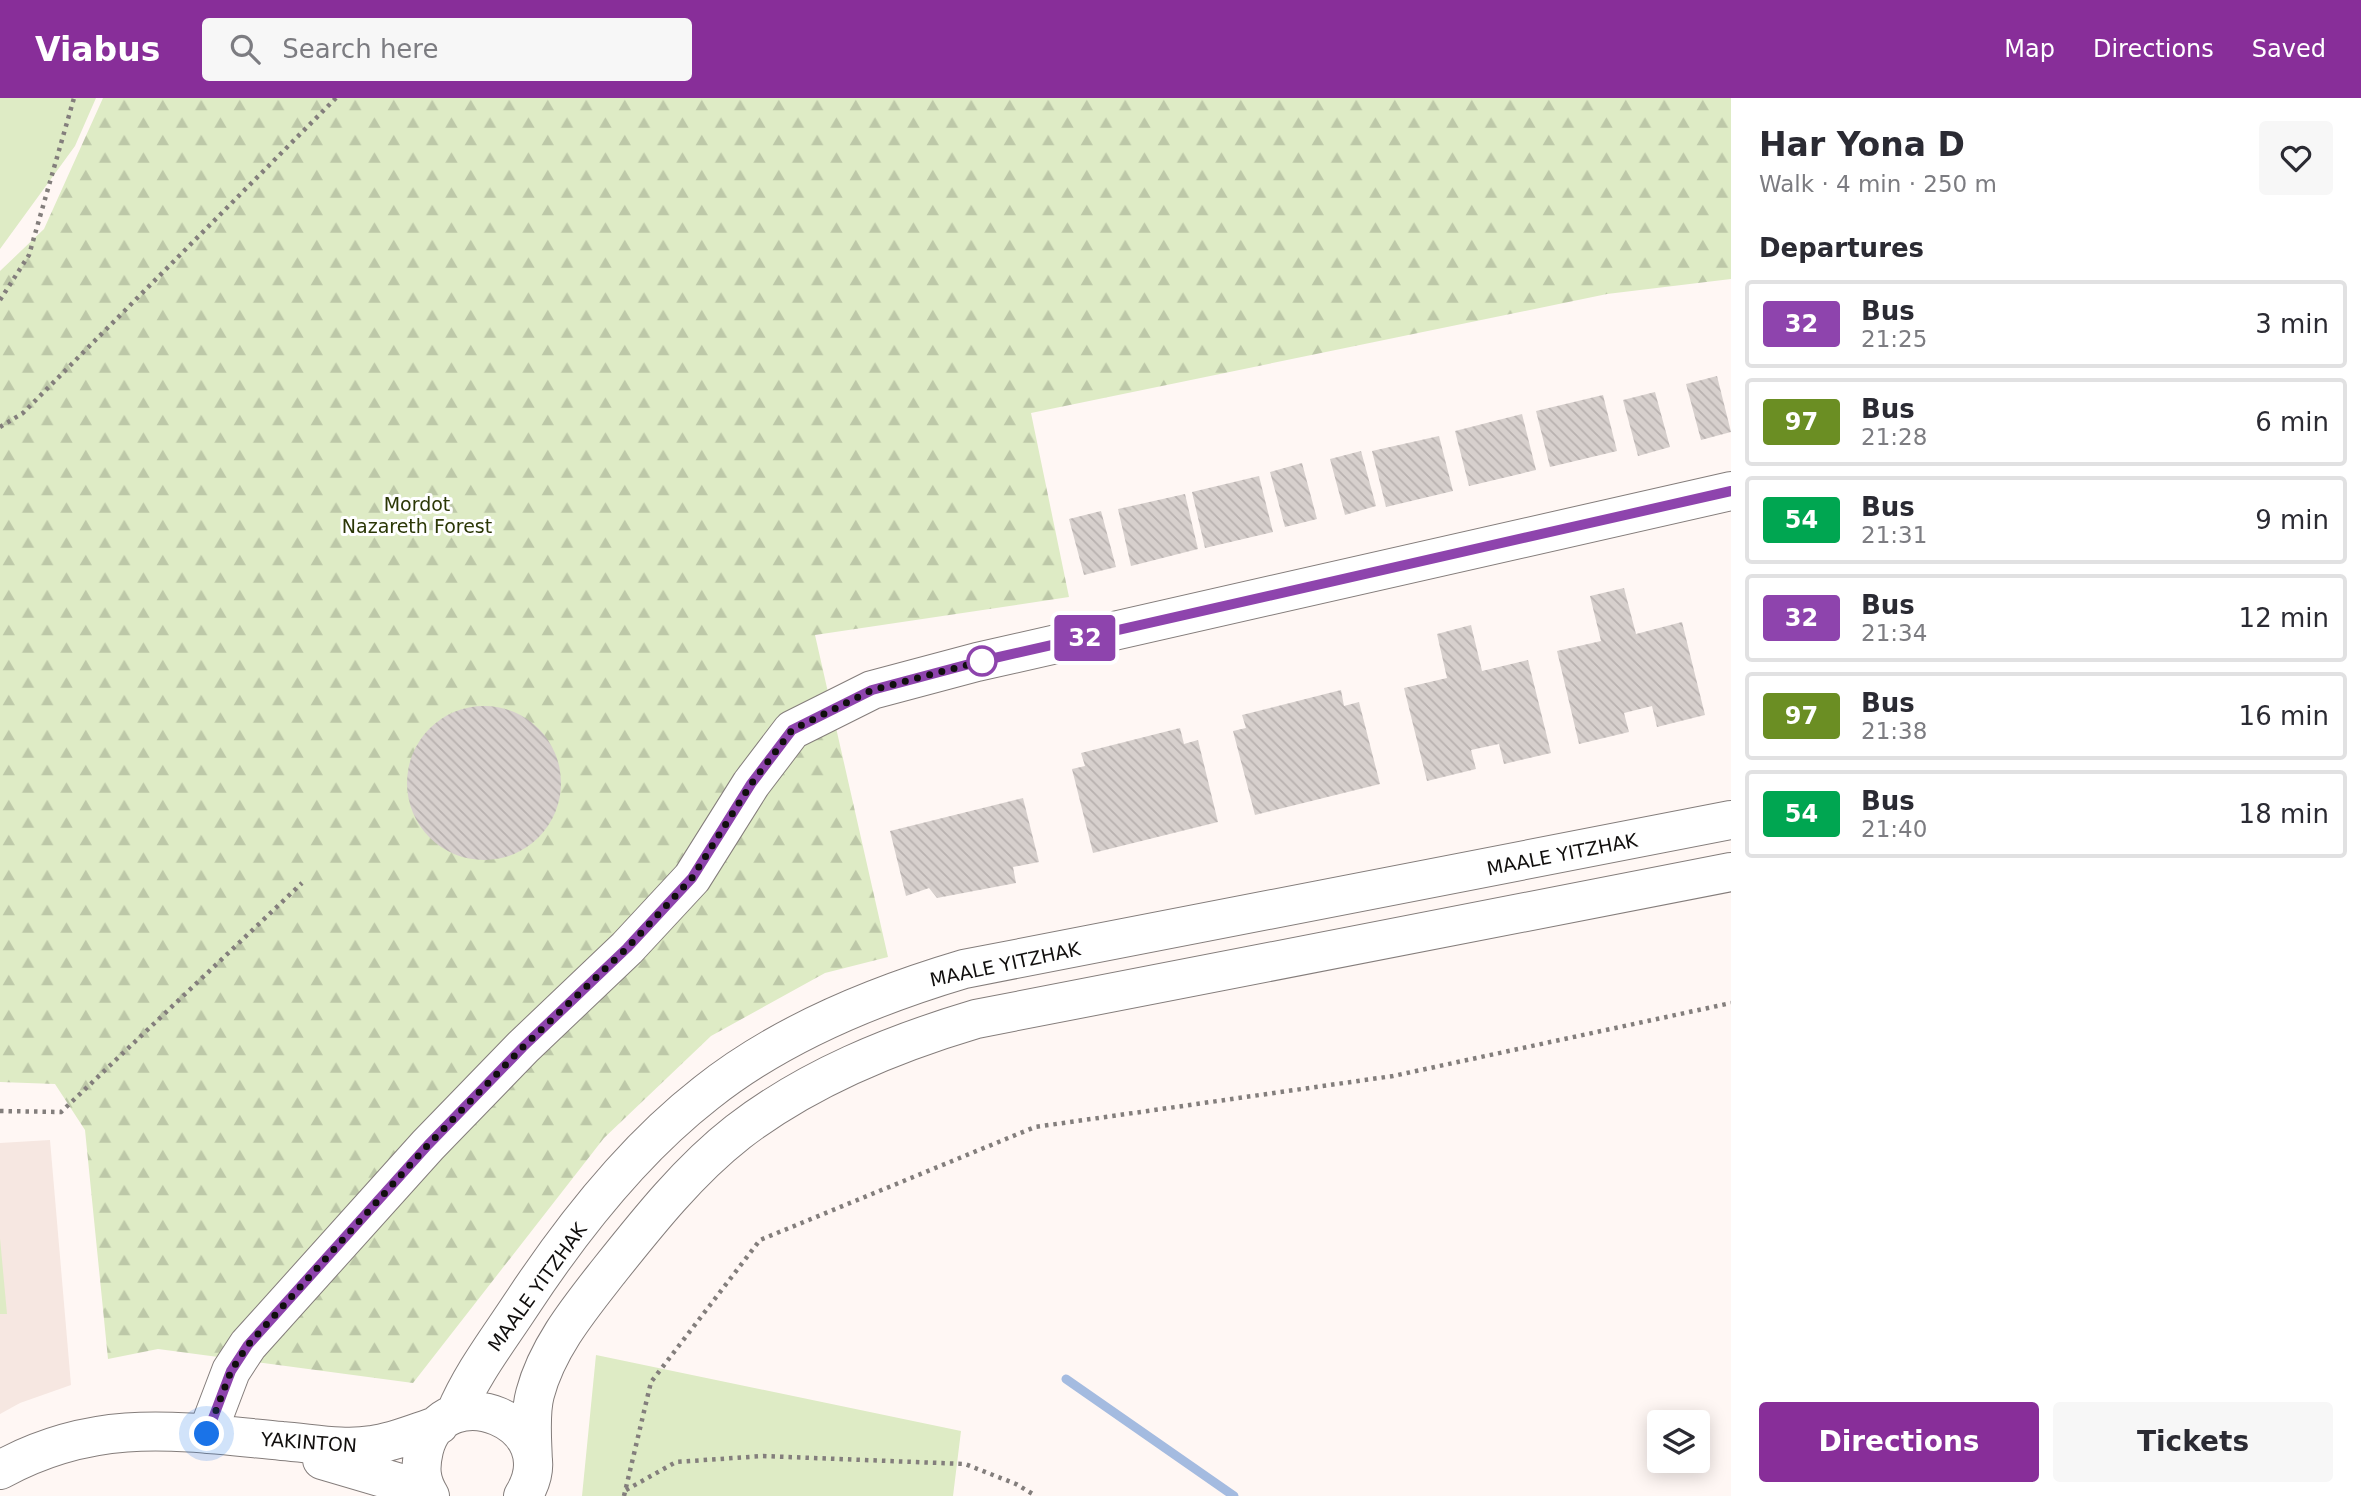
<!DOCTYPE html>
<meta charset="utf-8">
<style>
:root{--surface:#fff;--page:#f7f7f7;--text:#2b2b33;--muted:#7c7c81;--line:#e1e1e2;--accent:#882e99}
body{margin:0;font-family:"DejaVu Sans",sans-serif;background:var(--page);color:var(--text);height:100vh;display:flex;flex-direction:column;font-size:26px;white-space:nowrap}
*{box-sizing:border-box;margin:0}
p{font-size:23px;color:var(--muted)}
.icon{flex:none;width:38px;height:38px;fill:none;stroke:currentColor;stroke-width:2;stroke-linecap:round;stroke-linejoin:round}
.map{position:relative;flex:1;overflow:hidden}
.drawer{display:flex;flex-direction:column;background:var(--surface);width:630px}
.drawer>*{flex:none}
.badge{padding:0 14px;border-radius:5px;font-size:24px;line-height:46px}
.tools{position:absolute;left:1647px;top:1312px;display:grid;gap:14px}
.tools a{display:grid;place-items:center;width:63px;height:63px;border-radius:7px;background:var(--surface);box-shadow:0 4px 18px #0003;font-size:35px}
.you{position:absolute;width:35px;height:35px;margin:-18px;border:5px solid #fff;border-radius:50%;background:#1a73e8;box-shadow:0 0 0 10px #1a73e833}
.map>.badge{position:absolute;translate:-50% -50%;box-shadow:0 0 0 4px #fff}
h2{padding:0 28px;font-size:26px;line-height:63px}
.round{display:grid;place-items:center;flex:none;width:74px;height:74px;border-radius:7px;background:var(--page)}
.summary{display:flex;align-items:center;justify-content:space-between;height:119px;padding:0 28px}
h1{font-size:33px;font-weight:700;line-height:52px}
.primary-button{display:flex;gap:14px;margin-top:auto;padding:14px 28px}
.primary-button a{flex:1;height:80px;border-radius:7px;background:var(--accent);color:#fff;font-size:28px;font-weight:700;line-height:80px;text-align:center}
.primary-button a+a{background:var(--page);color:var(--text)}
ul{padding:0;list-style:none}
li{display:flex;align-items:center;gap:21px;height:88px;margin:0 14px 10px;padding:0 14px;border:4px solid var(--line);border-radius:7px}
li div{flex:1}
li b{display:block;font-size:26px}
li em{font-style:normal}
li .badge{min-width:77px;font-weight:700;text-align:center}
header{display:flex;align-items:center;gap:42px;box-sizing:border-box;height:98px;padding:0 35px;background:var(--accent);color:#fff}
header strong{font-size:33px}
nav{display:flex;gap:38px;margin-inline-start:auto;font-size:24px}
.search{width:490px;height:63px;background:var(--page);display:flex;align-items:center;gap:18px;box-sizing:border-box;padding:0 24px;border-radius:7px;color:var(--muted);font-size:26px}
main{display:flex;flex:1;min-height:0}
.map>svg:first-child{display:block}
.built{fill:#f6e7e1}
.grass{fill:#deebc5}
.forest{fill:url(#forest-firs)}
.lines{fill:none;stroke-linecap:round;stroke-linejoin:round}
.stream{stroke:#a4bbe0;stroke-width:9}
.building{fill:url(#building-back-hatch)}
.minor-casing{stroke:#847d7b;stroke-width:40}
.path{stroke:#837e7c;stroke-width:4.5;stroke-dasharray:3.5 5;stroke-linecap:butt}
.minor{stroke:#fff;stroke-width:38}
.line-casing{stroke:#fff;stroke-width:16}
.line{stroke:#8e44ad;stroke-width:10}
.walk{stroke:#110f0e;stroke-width:7;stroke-dasharray:0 12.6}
.stop-dot{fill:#fff;stroke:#8e44ad;stroke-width:3.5}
.labels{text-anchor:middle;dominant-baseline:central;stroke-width:6;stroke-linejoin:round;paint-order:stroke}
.park-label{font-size:19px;fill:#2b3706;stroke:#fff}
.street-label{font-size:19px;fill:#110f0e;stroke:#fff}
</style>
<header>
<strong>Viabus</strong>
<div class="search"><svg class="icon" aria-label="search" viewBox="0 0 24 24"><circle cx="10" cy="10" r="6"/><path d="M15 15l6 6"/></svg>Search here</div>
<nav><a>Map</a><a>Directions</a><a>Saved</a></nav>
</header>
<main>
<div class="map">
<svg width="1731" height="1398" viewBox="0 0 1731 1398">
<defs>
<pattern id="forest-firs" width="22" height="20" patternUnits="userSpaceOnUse" patternTransform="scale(1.75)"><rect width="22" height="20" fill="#deebc5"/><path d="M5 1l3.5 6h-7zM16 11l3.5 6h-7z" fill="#bdc8a8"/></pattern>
<pattern id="building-back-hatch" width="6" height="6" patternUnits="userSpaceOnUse" patternTransform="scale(1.75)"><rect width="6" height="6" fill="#d7d0cd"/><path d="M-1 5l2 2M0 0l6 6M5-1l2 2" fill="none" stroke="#b8b1af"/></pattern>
</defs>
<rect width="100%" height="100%" fill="#fff7f4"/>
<path class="built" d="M50,1042L71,1287L20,1305L0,1316V1045Z"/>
<path class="grass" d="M0,0H96L75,48L0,151Z
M0,1140L7,1216H0Z
M596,1257L961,1333L953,1398H582Z"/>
<path class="forest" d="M103,0H1731V181L1607,196L1031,315L1069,499L815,537L888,859L825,875L711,938L604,1040L413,1285L158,1251L108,1261L85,1032L55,986L0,984V173L44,131Z"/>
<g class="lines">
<path class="stream" d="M1066,1281L1234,1398"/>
</g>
<path class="building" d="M1717,278L1731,334L1701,342L1686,286Z
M1655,294L1670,349L1638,358L1623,302Z
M1603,297L1617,353L1550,369L1536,313Z
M1522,316L1536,372L1469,388L1455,333Z
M1439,338L1453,393L1386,409L1372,353Z
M1361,353L1376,408L1345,417L1330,361Z
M1302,365L1317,421L1285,429L1270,374Z
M1259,378L1273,434L1205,450L1192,394Z
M1185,396L1198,451L1131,468L1118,411Z
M1101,413L1116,469L1084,477L1069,421Z
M1624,490L1636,536L1682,524L1705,617L1657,629L1652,608L1624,615L1629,634L1579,646L1557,553L1601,543L1590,498Z
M1471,527L1482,573L1528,562L1551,655L1504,666L1499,646L1471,652L1476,671L1427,683L1404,590L1447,580L1437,536Z
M1341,592L1344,608L1359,604L1380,686L1255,717L1233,633L1246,630L1242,617Z
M407 685a77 77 0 1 1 154 0a77 77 0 1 1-154 0Z
M1180,630L1184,646L1198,642L1218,724L1093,755L1072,671L1085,668L1081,655Z
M1023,700L1039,764L1013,769L1016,785L937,800L929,790L906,798L890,733Z"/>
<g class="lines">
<g class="minor-casing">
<path id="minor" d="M455,1316C471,1277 498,1242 521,1207C571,1131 634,1051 706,995C780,936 873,898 964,871L1731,722
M207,1336L231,1273L248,1247L428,1047L523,949L627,850L692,780L751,686L792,632L872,592L977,564L1731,393
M322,1362L427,1393
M533,1370C533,1347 529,1318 535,1296C547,1250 579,1211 608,1174C647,1125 688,1073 738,1034C808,980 892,946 976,921L1731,774
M0,1372C97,1319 177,1333 282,1343C311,1345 343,1352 372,1347C395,1344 417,1334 439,1327
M430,1398C420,1382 420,1369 424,1352C443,1275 569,1324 523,1398"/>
</g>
<path class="path" d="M0,202L29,157L74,0
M0,329L23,315L336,0
M0,1013L61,1014L302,785
M626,1392L676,1364L763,1358L965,1366L1016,1386L1036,1398
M624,1398L651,1284L760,1142L1035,1029L1393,978L1731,905"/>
<use href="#minor" class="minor"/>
</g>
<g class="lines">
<g class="line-casing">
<path id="line" d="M207,1336L231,1273L248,1247L428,1047L523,949L627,850L692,780L751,686L792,632L872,592L977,564L1731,393"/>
</g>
<use href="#line" class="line"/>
<path class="walk" d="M207,1336L231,1273L248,1247L428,1047L523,949L627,850L692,780L751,686L792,632L872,592L982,563"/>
</g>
<circle class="stop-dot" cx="982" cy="563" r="14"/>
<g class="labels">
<g class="park-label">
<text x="417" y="406">Mordot<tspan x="417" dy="22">Nazareth Forest</tspan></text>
</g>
<g class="street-label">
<text transform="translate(1562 756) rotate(-11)">MAALE YITZHAK</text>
<text transform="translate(1005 866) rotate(-12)">MAALE YITZHAK</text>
<text transform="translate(537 1189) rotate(-54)">MAALE YITZHAK</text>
<text transform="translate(309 1344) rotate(4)">YAKINTON</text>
</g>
</g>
</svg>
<div class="tools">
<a><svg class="icon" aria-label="layers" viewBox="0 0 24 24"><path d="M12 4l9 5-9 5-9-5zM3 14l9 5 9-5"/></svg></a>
</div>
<div class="you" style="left:207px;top:1336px"></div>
<b class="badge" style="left:1085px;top:540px;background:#8e44ad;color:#fff">32</b>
</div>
<section class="drawer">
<div class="summary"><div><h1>Har Yona D</h1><p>Walk · 4 min · 250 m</p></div><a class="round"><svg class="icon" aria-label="heart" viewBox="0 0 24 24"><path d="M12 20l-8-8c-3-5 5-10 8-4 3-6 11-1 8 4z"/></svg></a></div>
<h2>Departures</h2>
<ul>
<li><span class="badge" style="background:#8e44ad;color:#fff">32</span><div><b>Bus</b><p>21:25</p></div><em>3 min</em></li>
<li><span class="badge" style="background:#6b8e23;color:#fff">97</span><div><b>Bus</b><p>21:28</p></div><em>6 min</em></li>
<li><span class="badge" style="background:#00a651;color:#fff">54</span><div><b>Bus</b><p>21:31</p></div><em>9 min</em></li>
<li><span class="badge" style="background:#8e44ad;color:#fff">32</span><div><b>Bus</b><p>21:34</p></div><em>12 min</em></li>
<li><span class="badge" style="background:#6b8e23;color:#fff">97</span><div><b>Bus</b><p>21:38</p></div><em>16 min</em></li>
<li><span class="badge" style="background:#00a651;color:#fff">54</span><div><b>Bus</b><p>21:40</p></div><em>18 min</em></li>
</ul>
<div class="primary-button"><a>Directions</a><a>Tickets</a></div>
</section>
</main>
